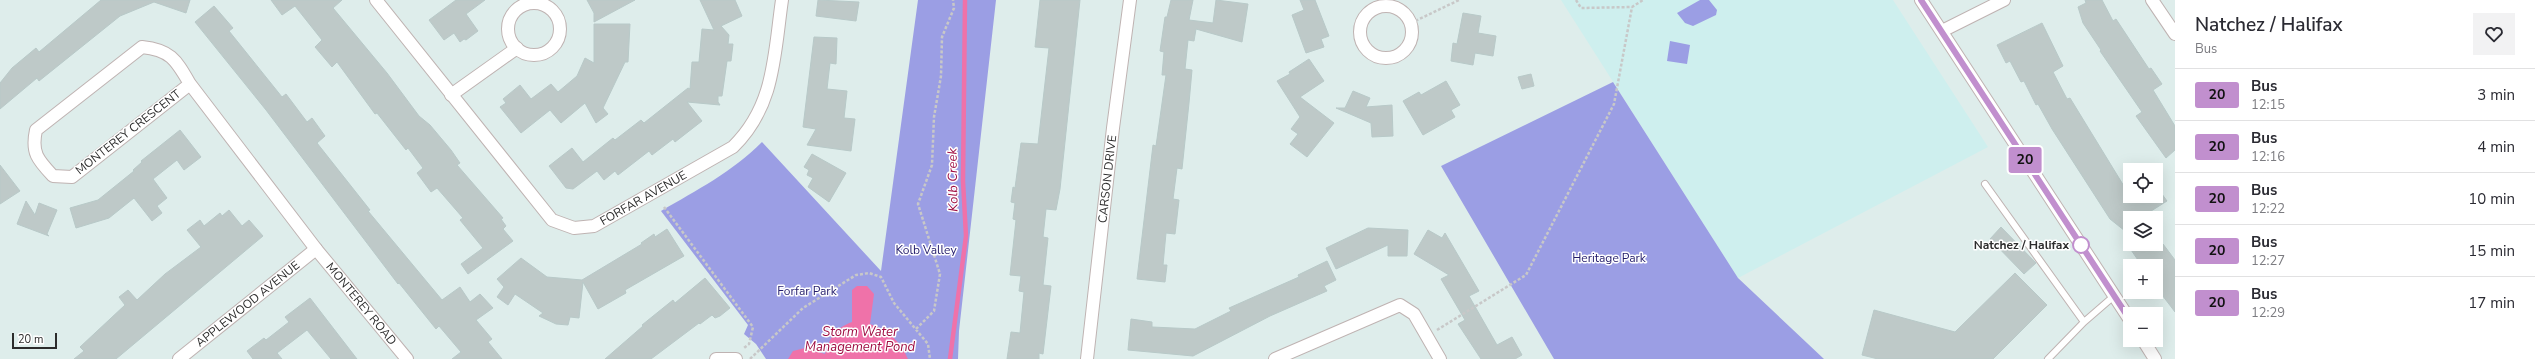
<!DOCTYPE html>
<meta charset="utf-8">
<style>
:root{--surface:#fff;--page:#f2f2f3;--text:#2b2b33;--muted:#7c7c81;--line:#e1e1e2}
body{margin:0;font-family:"Nunito Sans",sans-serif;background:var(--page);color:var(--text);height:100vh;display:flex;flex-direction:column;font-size:15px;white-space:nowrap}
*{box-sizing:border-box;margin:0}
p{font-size:13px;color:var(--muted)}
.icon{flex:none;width:22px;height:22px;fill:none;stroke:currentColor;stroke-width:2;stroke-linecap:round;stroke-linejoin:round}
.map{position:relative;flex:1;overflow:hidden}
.details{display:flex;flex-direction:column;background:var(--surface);width:360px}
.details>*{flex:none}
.badge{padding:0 8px;border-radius:3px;font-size:14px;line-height:26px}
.controls{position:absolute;left:2123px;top:163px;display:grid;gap:8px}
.controls a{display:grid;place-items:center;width:40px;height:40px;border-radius:0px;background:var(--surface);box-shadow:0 4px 16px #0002;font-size:20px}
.scale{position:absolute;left:12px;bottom:10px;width:45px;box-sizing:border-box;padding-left:4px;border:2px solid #2c2c2c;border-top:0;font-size:11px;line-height:14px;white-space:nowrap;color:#2c2c2c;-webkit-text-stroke:3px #fff;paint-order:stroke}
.map>.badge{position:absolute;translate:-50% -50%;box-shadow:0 0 0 2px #fff}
.round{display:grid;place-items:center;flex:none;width:42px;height:42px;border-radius:0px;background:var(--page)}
.headline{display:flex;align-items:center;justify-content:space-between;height:68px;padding:0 20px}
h1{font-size:19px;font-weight:600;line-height:30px}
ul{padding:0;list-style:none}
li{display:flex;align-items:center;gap:12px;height:52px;padding:0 20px;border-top:1px solid var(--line)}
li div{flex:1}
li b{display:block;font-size:15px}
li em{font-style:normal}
li .badge{min-width:44px;font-weight:700;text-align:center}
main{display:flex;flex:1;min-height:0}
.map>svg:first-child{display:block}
.education{fill:#ceefee}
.green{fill:#9b9ee4}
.water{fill:#ef72a9}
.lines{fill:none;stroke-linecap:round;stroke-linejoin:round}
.stream{stroke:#ef72a9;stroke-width:4.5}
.building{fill:#bec9c8;stroke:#b8c9c8}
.service-casing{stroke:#bfb3b2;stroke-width:8}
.minor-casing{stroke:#bfb3b2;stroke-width:14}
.path{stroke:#c8c8c8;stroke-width:2.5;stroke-dasharray:3 2;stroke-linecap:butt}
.service{stroke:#fff;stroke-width:6}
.minor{stroke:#fff;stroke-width:12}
.line-casing{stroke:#fff;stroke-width:9}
.line{stroke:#c18fce;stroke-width:6}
.stop-dot{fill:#fff;stroke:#c18fce;stroke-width:2}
.labels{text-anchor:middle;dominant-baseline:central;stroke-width:3;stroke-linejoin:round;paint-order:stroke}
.street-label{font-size:12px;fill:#2c2c2c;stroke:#fff}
.stop-label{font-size:12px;font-weight:bold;fill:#2c2c2c;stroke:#fff;text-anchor:end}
.park-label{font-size:12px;fill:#221b6a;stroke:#fff}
.water-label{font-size:13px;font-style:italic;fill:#9f0d42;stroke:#fff}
</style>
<main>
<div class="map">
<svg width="2175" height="359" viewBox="0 0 2175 359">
<rect width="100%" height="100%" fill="#deedeb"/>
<path class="education" d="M1561,0H1893L1988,147L1738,278Z"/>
<path class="green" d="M918,0H996L959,331L958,359H766L756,344L744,334L748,325L661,211C697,190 732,172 762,142L881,271Z
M1700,0H1709L1717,10L1716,15L1693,26L1685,23L1677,13Z
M1670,41L1690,45L1687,64L1667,61Z
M1613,82L1738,278L1824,359H1554L1441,166Z"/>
<path class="water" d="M857,286H867L874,294L870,324C889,331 900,341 908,359H788L793,351L805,348L825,354C831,336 834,329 852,322V290Z"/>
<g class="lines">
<path class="stream" d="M950,359L966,236L963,181L965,0"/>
</g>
<path class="building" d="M101,0H190L186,13L154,2L120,16L39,81L37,78L0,109V83L12,68L36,48L39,52Z
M271,0H342L333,8L387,73L419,116L430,125L451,150L460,163L457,165L503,218L501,219L506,226L503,229L513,241L468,274L461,264L483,248L460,220L463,218L437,188L431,192L417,173L423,168L408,148L406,150L377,113L375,114L337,62L332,67L315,47L322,40L295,6L282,15Z
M456,0H485L466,14L478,31L466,40L464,39L460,42L454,33L444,40L429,20Z
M587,0H635L594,22V13Z
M700,0H735L742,16L721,26L729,35L728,44H733L731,61H727L722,96H718V102L720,105L687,102L702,121L675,142L673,139L652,155L649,151L618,175L615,171L604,180L597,171L573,189L566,188L549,166L572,148L583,162L613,138L615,140L641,120L644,123L688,88L690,89L692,62H699L702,29L714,30Z
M818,0L859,2L856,21L816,16Z
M1040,0H1080L1060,189L1056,210L1046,209L1043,237L1048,238L1043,285L1051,286L1043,354L1039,353V359H1007L1011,332L1020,333L1024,292L1019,291L1021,276L1010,275L1016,220L1013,219L1015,203L1011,202L1013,187L1015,188L1021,143L1038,144L1049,48L1035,47Z
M1171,0H1193L1189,20L1213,23L1216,0L1248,4L1242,42L1196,29L1194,41L1188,40L1185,69L1192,70L1189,103L1182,169L1177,168L1173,199L1179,200L1175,234L1166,233L1163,265H1167L1165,282L1137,279L1153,145L1156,146L1166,75H1162L1164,52L1160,51L1165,17H1167Z
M1300,0H1315L1329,36L1321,39L1324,47L1306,53L1292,15L1304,10Z
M2085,0H2102L2113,21L2116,19L2149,69L2151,68L2162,84L2153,90L2175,126V150L2166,158L2136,116L2142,112L2100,51L2101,50L2083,23L2078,7L2086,3Z
M214,6L233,28L229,31L282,97L286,94L307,122L312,118L325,136L317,143L370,210L368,211L442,300L460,287L470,302L480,294L493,308L476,320L492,339L488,342L502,359H452L461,352L439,326L436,329L399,283L398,284L266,110L195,22Z
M1463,13L1481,16L1478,33L1496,36L1493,56L1475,53L1473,65L1451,61L1453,43L1457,44Z
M2042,23L2063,66L2053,72L2067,99L2070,98L2130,196H2156V192L2159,190L2167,201L2140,218H2130V235L2110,219L2052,129L2038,104L2036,105L2024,81L2021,82L2010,61L2006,63L1997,45Z
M594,24H630L628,62H625L603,108L608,114L596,123L585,103L561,123L550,110L521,133L500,107L506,103L503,99L520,85L531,99L551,84L558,92L577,76L585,58L594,63Z
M814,37L837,38L836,64L830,63L827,89L847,91L844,118L855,119L851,151L807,145L816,129L803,127Z
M1309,59L1324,81L1300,97L1334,123L1307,157L1290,144L1298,134L1291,129L1300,117L1277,81L1290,74L1289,72Z
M1531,74L1534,86L1522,89L1518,77Z
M1446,81L1460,105L1451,110L1455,117L1423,135L1403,101L1419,92L1421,95Z
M1353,91L1370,98L1366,107L1392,105L1393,136L1372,137L1371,123L1336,108H1345Z
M180,130L201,157L184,170L177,160L153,179L167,198L157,206L162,213L152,221L134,198L109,218L76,228L70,208L98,200L134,171L133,170L142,162L141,161Z
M812,154L846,173L829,202L808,187L813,178L807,175L809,170L804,167Z
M0,165L20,191L0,204Z
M26,201L35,215L39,203L57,210L47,234L49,236L17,224Z
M229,210L242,226L249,220L263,236L116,359H74L84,351L80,347L125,305L119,297L128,290L137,300L165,274L201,247L187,230L200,220L204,226L220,213L222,216Z
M2001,227L2036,263L2024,274L1990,239Z
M1368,228L1408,230L1407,256H1388V245L1336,269L1326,248Z
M667,229L684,256L625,290L626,293L598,309L583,282L579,318L570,317L568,325L556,324L539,316L543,313L515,294L508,305L497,297L504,287L497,279L521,258L547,277L582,280L642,244L641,243L654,234L655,237Z
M1428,230L1442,238L1445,233L1479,291L1469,296L1497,345L1512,337L1522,355L1515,359H1481L1458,324L1465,320L1441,279L1449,275L1414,254Z
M2127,244H2163L2175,260V312L2156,287V266H2142Z
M1327,261L1336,280L1324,286L1327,291L1270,316L1193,356L1128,350L1131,319L1152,322V327L1195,329L1231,311L1229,308L1299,277L1298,275Z
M2015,273L2047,305L1993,359H1878L1862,355L1874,310L1955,332Z
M705,278L730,308L720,316L715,318L712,315L700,324L699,323L651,359H605L643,326L642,325L673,300L675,303Z
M310,298L357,359H331L307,330L277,353L282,359H253L247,351L264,338L266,340L289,322L285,317Z"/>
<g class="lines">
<g class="service-casing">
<path id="service" d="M1985,184L2084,322
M2048,359L2084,322L2114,296"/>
</g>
<g class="minor-casing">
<g id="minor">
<path id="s1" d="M376,0L552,220L574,228L594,226L733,147C775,106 774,55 782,0"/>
<path d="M1921,0L2130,320"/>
<path d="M2152,0L2175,34"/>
<circle cx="534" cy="29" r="26"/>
<circle cx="1386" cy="32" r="26"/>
<path d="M1942,31L2004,0"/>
<path id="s2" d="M190,84L72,177L53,176C38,160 31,153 36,130L142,47C171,50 176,60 190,84L316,249L407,359"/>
<path d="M451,95L517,48"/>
<path d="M2143,340L2155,359"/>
<path id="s3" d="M179,359L316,249"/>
<path d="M716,359H736"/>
<path id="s4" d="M1087,359L1113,128L1130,0"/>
<path d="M1275,359L1400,305L1414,314L1440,359"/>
</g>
</g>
<path class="path" d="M1576,0L1581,8L1632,7L1643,0
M1411,23L1459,0
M664,207L753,327L749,344L744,348
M916,329L934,311L940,274L918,204L932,165L934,117L941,76L942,37L954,8L953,0
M1437,330L1526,275L1614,104L1632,7
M750,359L803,308L856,275L869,273L881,277L894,303L928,344L930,359"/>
<use href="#service" class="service"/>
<use href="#minor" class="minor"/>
</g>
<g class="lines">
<g class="line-casing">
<path id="line" d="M1921,0L2130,320"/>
</g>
<use href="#line" class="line"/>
</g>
<circle class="stop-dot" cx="2081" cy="245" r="8"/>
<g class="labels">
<g class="street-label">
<text transform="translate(128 132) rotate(-38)">MONTEREY CRESCENT</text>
<text stroke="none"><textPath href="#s4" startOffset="181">CARSON DRIVE</textPath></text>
<text stroke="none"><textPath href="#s1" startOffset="382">FORFAR AVENUE</textPath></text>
<text stroke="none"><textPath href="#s3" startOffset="88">APPLEWOOD AVENUE</textPath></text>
<text stroke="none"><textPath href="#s2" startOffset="699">MONTEREY ROAD</textPath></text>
</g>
<g class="stop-label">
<text x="2069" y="245">Natchez / Halifax</text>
</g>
<g class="park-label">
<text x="926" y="250">Kolb Valley</text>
<text x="1609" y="258">Heritage Park</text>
<text x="807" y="291">Forfar Park</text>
</g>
<g class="water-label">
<text transform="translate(953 180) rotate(-91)">Kolb Creek</text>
<text x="860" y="332">Storm Water<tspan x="860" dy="15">Management Pond</tspan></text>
</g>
</g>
</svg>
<div class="controls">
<a><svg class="icon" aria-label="locate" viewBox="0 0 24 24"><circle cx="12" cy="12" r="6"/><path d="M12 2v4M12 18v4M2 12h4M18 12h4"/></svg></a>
<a><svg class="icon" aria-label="layers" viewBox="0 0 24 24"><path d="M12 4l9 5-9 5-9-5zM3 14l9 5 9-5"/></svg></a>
<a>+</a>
<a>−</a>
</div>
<div class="scale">20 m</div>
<b class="badge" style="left:2025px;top:160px;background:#c18fce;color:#111">20</b>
</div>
<section class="details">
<div class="headline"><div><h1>Natchez / Halifax</h1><p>Bus</p></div><a class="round"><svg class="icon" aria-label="heart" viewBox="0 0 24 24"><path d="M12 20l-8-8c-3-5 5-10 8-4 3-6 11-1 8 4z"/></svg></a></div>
<ul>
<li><span class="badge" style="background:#c18fce;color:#111">20</span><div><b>Bus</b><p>12:15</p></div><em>3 min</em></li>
<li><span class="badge" style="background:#c18fce;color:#111">20</span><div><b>Bus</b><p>12:16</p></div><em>4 min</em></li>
<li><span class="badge" style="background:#c18fce;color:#111">20</span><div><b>Bus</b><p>12:22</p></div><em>10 min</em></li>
<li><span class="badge" style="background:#c18fce;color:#111">20</span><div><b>Bus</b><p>12:27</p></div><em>15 min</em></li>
<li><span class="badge" style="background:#c18fce;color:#111">20</span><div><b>Bus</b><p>12:29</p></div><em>17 min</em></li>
</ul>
</section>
</main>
